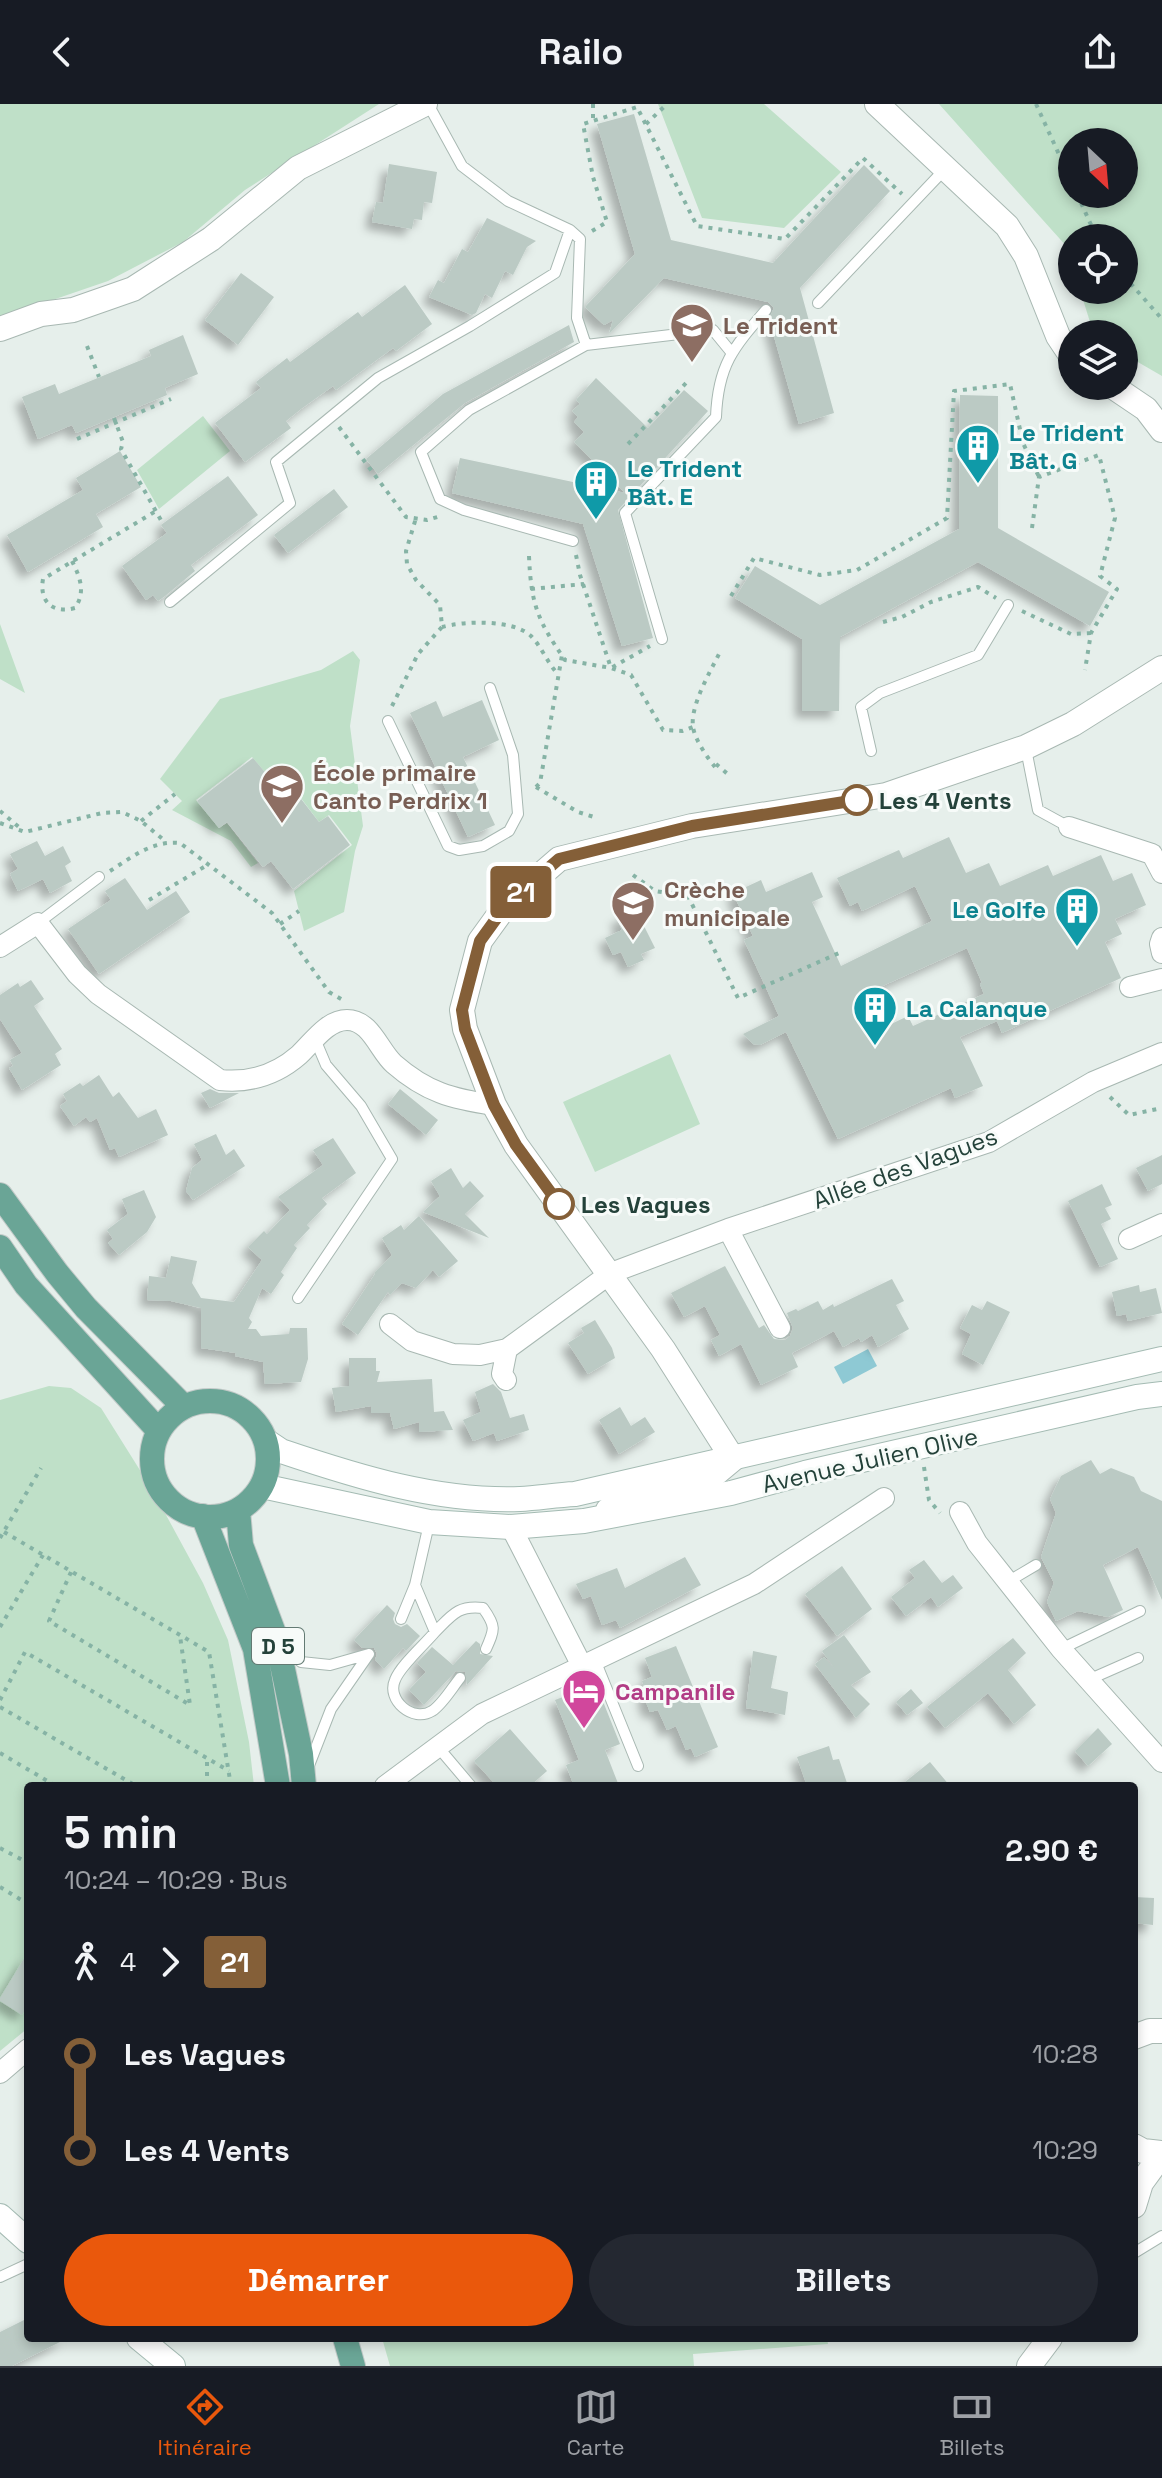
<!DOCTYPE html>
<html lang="fr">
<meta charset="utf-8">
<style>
:root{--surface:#171b24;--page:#242831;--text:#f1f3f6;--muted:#9ea1a6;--line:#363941;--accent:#ea580c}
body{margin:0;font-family:"Space Grotesk",sans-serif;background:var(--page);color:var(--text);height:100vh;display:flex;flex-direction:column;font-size:30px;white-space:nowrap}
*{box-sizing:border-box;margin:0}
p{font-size:26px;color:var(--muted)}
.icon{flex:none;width:44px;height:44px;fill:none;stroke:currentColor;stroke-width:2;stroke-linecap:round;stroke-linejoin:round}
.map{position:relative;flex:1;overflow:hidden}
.panel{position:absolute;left:24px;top:1678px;width:1114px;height:560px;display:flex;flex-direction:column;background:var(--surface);border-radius:8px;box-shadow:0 4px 12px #0003}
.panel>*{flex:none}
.badge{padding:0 16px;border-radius:6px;font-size:28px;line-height:52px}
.needle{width:52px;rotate:154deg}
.fabs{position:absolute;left:1058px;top:24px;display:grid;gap:16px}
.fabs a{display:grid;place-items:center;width:80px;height:80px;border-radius:50%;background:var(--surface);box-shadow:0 4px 12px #0003;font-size:40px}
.map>.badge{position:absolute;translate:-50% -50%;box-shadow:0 0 0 4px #fff}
.legs{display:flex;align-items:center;gap:12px;height:88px;padding:0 40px;font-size:26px}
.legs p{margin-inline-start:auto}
.head{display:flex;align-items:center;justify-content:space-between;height:136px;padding:0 40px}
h1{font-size:44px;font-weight:700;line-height:60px}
.button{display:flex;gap:16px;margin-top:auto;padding:16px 40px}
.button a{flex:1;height:92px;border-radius:48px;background:var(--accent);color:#fff;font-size:32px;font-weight:700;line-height:92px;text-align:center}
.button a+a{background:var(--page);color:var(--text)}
ul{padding:0 40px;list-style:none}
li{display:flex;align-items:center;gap:28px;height:96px;font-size:30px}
li i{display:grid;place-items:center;width:12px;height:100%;margin:0 10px;background:currentColor}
li i::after{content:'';width:20px;height:20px;margin:-10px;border:6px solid;border-radius:50%;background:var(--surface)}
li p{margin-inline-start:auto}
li:first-child i{background:linear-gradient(#0000 50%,currentColor 0)}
li:last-child i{background:linear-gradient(currentColor 50%,#0000 0)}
header{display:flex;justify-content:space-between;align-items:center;height:104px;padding:0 40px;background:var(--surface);font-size:36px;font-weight:700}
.menu{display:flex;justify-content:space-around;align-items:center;height:112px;border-top:2px solid var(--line);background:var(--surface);font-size:22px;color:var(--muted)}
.menu a{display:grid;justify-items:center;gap:4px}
.menu .on{color:var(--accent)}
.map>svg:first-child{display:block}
.green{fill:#bfe0c8;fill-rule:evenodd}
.water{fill:#8ec9d4}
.building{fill:#bbcac4;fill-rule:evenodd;filter:url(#shadow)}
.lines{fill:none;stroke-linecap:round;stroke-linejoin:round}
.service-casing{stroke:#a8b8b2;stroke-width:12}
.minor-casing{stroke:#a8b8b2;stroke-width:22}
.tertiary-casing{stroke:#a8b8b2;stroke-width:26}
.secondary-casing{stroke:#a4bbb3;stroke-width:26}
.primary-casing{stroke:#c2cac8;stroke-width:26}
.path{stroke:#86b3a5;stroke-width:4;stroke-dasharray:4 6;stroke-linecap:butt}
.service{stroke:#fff;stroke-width:10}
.minor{stroke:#fff;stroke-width:20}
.tertiary{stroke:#fff;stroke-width:24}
.secondary{stroke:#fff;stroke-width:24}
.primary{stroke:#6aa596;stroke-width:24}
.line-1-casing{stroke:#fff;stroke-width:18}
.line-1{stroke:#845f38;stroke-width:12}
.stop-1-dot{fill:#fff;stroke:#845f38;stroke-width:4}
.labels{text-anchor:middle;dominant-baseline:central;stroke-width:6;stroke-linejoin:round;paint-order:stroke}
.shield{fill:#f7fbf9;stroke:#637a73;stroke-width:2}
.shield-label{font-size:22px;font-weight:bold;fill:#24423a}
.education-label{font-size:24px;font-weight:bold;fill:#785e54;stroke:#f7fbf9;text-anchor:start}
.culture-label{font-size:24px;font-weight:bold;fill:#0d838f;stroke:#f7fbf9;text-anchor:start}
.stop-label{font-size:24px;font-weight:bold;fill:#24423a;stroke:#f7fbf9;text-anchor:start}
.street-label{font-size:24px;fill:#24423a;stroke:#f7fbf9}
.hotel-label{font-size:24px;font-weight:bold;fill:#b23c85;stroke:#f7fbf9;text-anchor:start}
</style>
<header><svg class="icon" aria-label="back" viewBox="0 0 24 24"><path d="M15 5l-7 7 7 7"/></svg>Railo<svg class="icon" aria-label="share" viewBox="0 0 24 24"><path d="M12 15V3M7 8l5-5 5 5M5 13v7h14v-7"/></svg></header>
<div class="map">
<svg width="1162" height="2262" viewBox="0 0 1162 2262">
<defs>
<filter id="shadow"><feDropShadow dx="-7" dy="7" stdDeviation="4" flood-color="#0004"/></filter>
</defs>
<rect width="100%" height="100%" fill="#e6efeb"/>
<path class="green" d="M0,0H379L245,86L183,138L108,177L0,214Z
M658,0H764L841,68L784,124L702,114Z
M939,0H1162V272L1124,250V230H1100L1090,218L1080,186H1124V134H1072V157L1068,144ZM1072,38H1124V90H1072Z
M203,312L230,347L159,405L137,366Z
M0,520L25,589L0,575Z
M353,547L360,556L350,622L363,722L355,747L344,808L304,827L294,787L352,741L329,711L319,718L285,673L275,680L252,653L196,696L219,724L227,719L258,759L251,763L231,737L172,706L182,697L160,675L220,595L321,566Z
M670,950L700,1020L595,1068L563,998Z
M49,1282L71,1284L101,1304L153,1387L203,1479L228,1536L249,1638L254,1682H28V1924L0,1947V1296Z
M382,2234H827L828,2240L693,2250L694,2262H390Z"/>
<path class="water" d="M868,1245L877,1262L843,1280L834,1263Z"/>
<path class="building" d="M634,10L671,136L773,159L864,61L890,87L800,184L834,309L799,320L769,215L774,204L768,198L664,174L609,230L613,216L604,221L585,203L635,150L597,20Z
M389,60L437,68L432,99L424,98L422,116L414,115L412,125L372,118L376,98L383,99Z
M487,114L536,137L527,143L513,171L505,167L492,194L485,190L476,209L472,211L429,193L438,176L444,179L462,145L468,148Z
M241,169L274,193L238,241L205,216Z
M405,181L432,220L396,247L393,244L336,286L333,282L301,305L286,317L291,324L245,358L215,319L261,284L256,278L287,254L290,258L358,208L362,213Z
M569,221L574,238L465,299L378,370L366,355L443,290Z
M183,231L198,270L165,284L167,291L76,329L72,321L38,335L22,293L55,280L59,290L151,252L149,246Z
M596,274L648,324L684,286L708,307L618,406L653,534L622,542L583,420L452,389L460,354L625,389L574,338L584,328L574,318L578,313L572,307L580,300L576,296Z
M960,291L998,292V424L1109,488L1090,522L978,458L840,533L839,607H802V535L735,494L755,462L820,501L959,425Z
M120,347L141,383L96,410L103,423L28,468L7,431L83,386L76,374Z
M228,372L258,411L191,461L195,467L165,492L158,497L153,491L146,496L122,462L167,429L161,421Z
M334,385L348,403L288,449L274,431Z
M482,596L499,636L463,653L495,721L468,733L410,609L436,597L443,613Z
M253,654L275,680L284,673L319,718L328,712L350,741L293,785L271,757L263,763L227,718L219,724L197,697Z
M949,733L966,769L989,759L1000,782L1048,761L1053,772L1101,751L1113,777L1132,769L1146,801L1115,815L1122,830L1105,838L1121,874L1002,929L997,917L960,933L983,982L955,994L951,984L838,1035L786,928L760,941L753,940L743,930L779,912L744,836L753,832L733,789L761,776L766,788L812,768L823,793L812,798L841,862L932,817L915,782L862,807L858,798L850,802L837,774L899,746L903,754ZM967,844L982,879L980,880L984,890L913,922L908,912L885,923L869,888Z
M37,737L45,752L63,742L71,758L65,762L72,777L50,789L43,775L18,787L10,770L18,765L10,750Z
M125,774L147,806L176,787L190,808L99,870L68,825L111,796L105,787Z
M636,806L655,844L641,850L644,856L628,863L621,848L613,851L605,834L622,826L617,814Z
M31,876L44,895L34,902L62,945L55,950L61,961L22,986L9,964L13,962L10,956L22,949L0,915V891L18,879L20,883Z
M99,971L113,993L119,988L138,1014L156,1005L168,1031L119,1053L115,1044L110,1046L97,1014L90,1018L86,1013L74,1022L60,1002L67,997L63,990L80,979L83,982Z
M210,985L219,989H239L210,1004L201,989Z
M400,985L438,1016L426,1031L388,1000Z
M216,1030L226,1051L234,1045L245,1062L193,1096L186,1087L192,1064L202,1056L194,1040Z
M333,1034L356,1069L322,1094L327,1100L307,1121L310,1124L294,1141L297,1144L281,1168L284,1171L271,1190L262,1184L249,1214L252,1218L248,1225H256L261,1232L289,1230L290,1224H307L308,1255L301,1278L265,1280L263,1258L235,1252L236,1249L201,1244V1204L171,1197L147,1196L149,1172L166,1174L171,1152L197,1157L192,1179L201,1194L234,1198L262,1156L248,1143L264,1127L267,1130L290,1106L278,1093L323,1061L313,1046Z
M1162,1051V1080L1148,1087L1136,1064Z
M451,1064L463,1084L470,1077L484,1092L465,1110L489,1134L423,1108L440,1092L431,1077Z
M1102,1080L1112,1101L1105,1104L1111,1115L1101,1120L1118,1155L1100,1163L1068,1097Z
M144,1086L156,1113L147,1128L119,1151L108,1139L113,1135L107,1126L128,1110L122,1095Z
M419,1112L458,1157L439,1173L433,1166L416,1184L402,1179L390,1191L388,1188L358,1231L342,1220L375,1170L374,1169L392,1151L382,1134L401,1121L404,1126Z
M725,1162L759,1224L764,1221L774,1235L785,1236L790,1232L793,1224L787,1209L796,1205L798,1207L818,1197L823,1206L833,1200L834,1203L892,1175L904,1197L896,1201L909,1225L878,1243L872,1231L861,1238L859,1234L843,1243L834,1227L792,1249L798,1263L761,1281L741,1240L719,1252L711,1236L720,1231L705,1202L684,1213L671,1189Z
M1139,1181L1140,1188L1156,1184L1162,1209L1128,1217L1126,1210L1117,1212L1112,1188Z
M987,1197L1010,1208L983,1261L962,1250L971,1230L960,1224L972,1201L982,1206Z
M595,1216L612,1244L615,1254L588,1270L568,1239L584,1229L581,1224Z
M349,1254H376V1267H380L377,1278L432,1275L434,1308L444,1307L453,1326L419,1328V1318L394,1325L390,1309H371V1302L336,1308L332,1284L349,1282Z
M493,1280L501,1288L510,1314L524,1310L529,1326L497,1337L494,1329L473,1337L463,1316L481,1308L475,1288Z
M620,1303L631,1322L645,1313L655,1328L619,1350L599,1316Z
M1091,1356L1100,1370L1111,1364L1134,1373L1141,1387L1162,1397V1496L1138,1443L1103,1461L1123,1506L1108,1513L1078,1507L1056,1517L1047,1498L1054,1479L1041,1453L1056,1409L1050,1395L1061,1372Z
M685,1453L701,1481L620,1524L616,1516L602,1521L591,1492L583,1495L576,1480L617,1464L625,1484Z
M924,1456L942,1479L953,1471L963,1484L938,1503L931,1493L906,1512L891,1493L915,1474L909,1466Z
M842,1462L872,1505L837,1532L805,1490Z
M387,1501L395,1509L393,1515L395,1520L401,1523L407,1520L420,1532L406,1547L403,1544L384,1565L375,1556L377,1550L374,1544H362L354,1536Z
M844,1531L871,1568L851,1581L870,1600L856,1614L815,1560L824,1553L834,1564L822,1547Z
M1013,1534L1026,1549L1008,1566L1036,1601L1014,1620L988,1589L945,1624L927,1603Z
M476,1537L480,1540V1550L493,1552L467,1581L465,1568L456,1567L424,1601L409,1586L426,1568L417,1559L432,1543L453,1561Z
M676,1542L718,1643L695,1653L691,1644L686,1646L676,1622L667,1626L658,1606L650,1608L644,1593L647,1592L642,1577L652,1573L645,1554Z
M753,1547L777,1552L771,1584L788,1588L785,1611L746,1604Z
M596,1580L620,1640L605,1646L619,1682H574L566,1661L579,1656L555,1596Z
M911,1585L923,1599L907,1611L896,1598Z
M1098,1624L1112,1640L1088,1662L1075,1647Z
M510,1625L547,1667L530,1682H497L474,1657Z
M829,1642L833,1656L839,1655L848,1682H807L797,1653Z
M930,1658L950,1682H900Z
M1134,1793L1154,1794L1153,1821L1134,1819Z
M28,1848V1901L22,1911L0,1897V1894Z
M28,2214V2234H68L12,2262H0V2228Z"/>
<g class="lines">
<g class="service-casing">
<path id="service" d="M570,126L580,135L577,214L586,241L469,306L421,348L440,395L464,406L573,437
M818,199L946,64
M586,241L713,226L731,248
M170,498L290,399L276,358L378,274L470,222L555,169L570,126L508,97L462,62L428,0
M662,535L625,409L716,313C718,261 733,244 766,206
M388,617L448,742L459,746L483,742L509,727L518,710L513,651L490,584
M1026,645L1038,706L1069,723
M871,647L861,603L880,589L978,551L1008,501
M38,819L99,773
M298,1194L392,1055L361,1002L326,961L315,935
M1009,1477L1036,1461
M415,1481L435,1528C425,1540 400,1562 395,1576C386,1596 413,1619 432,1607C442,1601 452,1584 460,1574
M401,1515L415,1481L429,1420
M435,1528C452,1511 458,1501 483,1504C496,1522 495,1525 486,1545
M283,1542L301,1558L330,1561L369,1550
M1061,1545L1140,1507
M595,1556L638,1662
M1088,1576L1138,1554
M438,1643L471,1682
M308,1664L331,1605L369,1550
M1134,2149L1162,2132
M0,2173L28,2160"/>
</g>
<g class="minor-casing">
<path id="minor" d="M1069,723L1152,750L1162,769
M1162,834L1160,840L1162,849
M0,843L38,819L77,870L98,890L220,976C249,979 276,971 299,951C312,939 327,916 347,916C371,916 379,947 394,960C426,988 452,995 494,1001
M1130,883L1162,875
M728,1125L780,1224
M1129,1135L1162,1120
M390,1220L412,1237L453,1250L480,1251L507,1245L611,1169L728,1125L989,1038L1093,978L1162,949
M506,1276L502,1270L507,1245
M960,1408L977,1439L1061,1545L1162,1658
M511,1423L582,1562
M385,1682L482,1610L754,1480L884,1394
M0,1969L28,1945"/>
</g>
<g class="tertiary-casing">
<path id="tertiary" d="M877,0L1007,122L1026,152L1058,232L1072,253
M0,225L41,210L73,206L133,185L211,135L298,64L425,0
M1112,282L1146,305L1162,326
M608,1406L625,1398L715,1370L733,1355L663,1245L516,1041L494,1001L465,925L462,906L480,837L506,801L559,755L692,722L886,691L1026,643L1073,620L1162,564
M1134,1933L1150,1927H1162
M1134,2042L1143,2047L1162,2049
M1134,2102L1141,2079L1162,2050
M1029,2262L1050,2234"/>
</g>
<g class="secondary-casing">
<path id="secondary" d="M266,1337L281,1347C358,1373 438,1398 520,1395C538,1394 556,1391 575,1390L1162,1255
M262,1382L429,1418L511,1423L584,1417L731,1389L805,1369L1137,1293L1162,1290
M0,2112L28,2137
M139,2234L173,2262"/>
</g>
<g class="primary-casing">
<path id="primary" d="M0,1091L57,1169L86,1204L183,1302
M0,1143L26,1181L158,1326
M152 1355a58 58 0 1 1 116 0a58 58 0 1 1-116 0Z
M238,1406L241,1441L277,1537L301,1650L304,1682
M203,1412L255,1545L278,1682
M345,2234L353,2262"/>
</g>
<path class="path" d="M593,0V16
M1036,0L1072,79
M646,20L667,0
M1077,90L1097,134
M592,127L607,118L593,73L583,20L637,3L697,122L785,135L863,54L902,90
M1124,172L1162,215
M87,242L99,273
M114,314L123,338L121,345L162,418
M339,323L406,413L427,416L441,412
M77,335L171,295
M628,340L686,279
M1032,424L1039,373L1099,351L1115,414L1100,472L1117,485L1091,529L1085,566
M576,451L580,471L611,564L650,542
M529,452C531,501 538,517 565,556L611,564L631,571L663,626L682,627L693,623
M72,457C80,473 86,488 75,504C53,510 39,498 43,475L156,407
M531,485L584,480
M731,492L754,454L820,471L857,466L947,414L954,287L1010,280L1023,339L1039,373
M1022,507L1071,530L1091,529
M883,518L902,513L931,498L978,483L996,494
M442,523C464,517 513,515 531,532C541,542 547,558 557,569
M392,602L418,550L442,523L440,501L416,476L407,460L406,447L416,414
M716,660L730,672
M715,663C707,653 695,636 693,623C690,602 710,568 719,550
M536,683L540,679L562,551
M536,683L578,708L594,713
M0,707L20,724
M141,717L175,690
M0,719L25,728L102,709L122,708L141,717L165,737
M110,767C132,753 153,736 180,739L272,809L329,888L343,896
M633,771L655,787L688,792L738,894L839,849
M149,796L209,760
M280,820L299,807
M1110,993L1129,1011L1162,1004
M924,1363L929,1396L940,1409
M4,1428L209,1548L231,1682
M0,1434L41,1364
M71,1468L49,1517L190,1601L180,1532
M0,1523L43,1451
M0,1596L25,1548L229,1667
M0,1603L136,1682
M0,1649L56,1682
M207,1682V1654
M0,1744L28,1759
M0,1783L28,1800"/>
<use href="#service" class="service"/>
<use href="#minor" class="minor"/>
<use href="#tertiary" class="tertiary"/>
<use href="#secondary" class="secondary"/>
<use href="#primary" class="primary"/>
</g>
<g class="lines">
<g class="line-1-casing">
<path id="line-1" d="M559,1100L516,1041L494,1001L465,925L462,906L480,837L506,801L559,755L692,722L857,696"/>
</g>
<use href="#line-1" class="line-1"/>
</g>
<defs>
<g id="school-pin" transform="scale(2.3)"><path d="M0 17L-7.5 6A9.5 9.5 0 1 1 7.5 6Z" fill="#8d6e63" stroke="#f7fbf9"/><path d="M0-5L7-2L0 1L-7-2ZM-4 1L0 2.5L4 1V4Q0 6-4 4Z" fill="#fff"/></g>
<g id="building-pin" transform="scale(2.3)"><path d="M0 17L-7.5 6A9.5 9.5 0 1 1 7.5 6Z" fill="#0f9aa8" stroke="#f7fbf9"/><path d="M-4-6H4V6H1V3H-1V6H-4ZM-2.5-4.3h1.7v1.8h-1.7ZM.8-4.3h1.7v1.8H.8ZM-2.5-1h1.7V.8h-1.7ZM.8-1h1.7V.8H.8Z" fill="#fff"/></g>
<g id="hotel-pin" transform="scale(2.3)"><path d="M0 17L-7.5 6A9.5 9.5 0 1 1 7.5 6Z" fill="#d1479c" stroke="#f7fbf9"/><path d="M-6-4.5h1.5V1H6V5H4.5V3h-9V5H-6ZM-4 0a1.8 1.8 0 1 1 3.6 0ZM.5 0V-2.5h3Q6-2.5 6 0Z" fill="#fff"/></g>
</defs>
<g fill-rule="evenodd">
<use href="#school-pin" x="692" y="221"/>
<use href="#building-pin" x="978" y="342"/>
<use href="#building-pin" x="596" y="378"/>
<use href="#school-pin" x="282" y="682"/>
<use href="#school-pin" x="633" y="799"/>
<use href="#building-pin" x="1077" y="805"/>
<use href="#building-pin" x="875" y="904"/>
<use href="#hotel-pin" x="584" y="1587"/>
</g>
<g class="stop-1-dot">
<circle cx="857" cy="696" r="14"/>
<circle cx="559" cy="1100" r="14"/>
</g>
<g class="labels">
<rect class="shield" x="252" y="1524" width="52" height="36" rx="6"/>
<g class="shield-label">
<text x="278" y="1542">D 5</text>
</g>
<g class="education-label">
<text x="723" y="221">Le Trident</text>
<text x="313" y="668">École primaire<tspan x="313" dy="28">Canto Perdrix 1</tspan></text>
<text x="664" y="785">Crèche<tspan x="664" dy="28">municipale</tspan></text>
</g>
<g class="culture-label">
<text x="1009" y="328">Le Trident<tspan x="1009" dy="28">Bât. G</tspan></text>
<text x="627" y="364">Le Trident<tspan x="627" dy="28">Bât. E</tspan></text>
<text x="1046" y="805" text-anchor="end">Le Golfe</text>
<text x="906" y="904">La Calanque</text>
</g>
<g class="stop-label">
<text x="879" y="696">Les 4 Vents</text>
<text x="581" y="1100">Les Vagues</text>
</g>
<g class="street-label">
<text transform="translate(905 1064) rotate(-20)">Allée des Vagues</text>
<text transform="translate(870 1356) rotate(-13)">Avenue Julien Olive</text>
</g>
<g class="hotel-label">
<text x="615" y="1587">Campanile</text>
</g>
</g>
</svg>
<div class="fabs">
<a><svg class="needle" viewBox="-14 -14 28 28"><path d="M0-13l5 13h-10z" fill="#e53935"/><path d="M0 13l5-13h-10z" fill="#9ea1a6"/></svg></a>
<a><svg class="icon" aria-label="locate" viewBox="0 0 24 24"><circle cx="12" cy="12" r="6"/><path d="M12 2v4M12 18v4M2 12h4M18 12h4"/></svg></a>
<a><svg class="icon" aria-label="layers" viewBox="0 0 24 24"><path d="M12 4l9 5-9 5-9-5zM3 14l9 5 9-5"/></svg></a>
</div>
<b class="badge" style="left:521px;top:788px;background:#845f38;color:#fff">21</b>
<section class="panel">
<div class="head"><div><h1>5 min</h1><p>10:24 – 10:29 · Bus</p></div><b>2.90 €</b></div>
<div class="legs"><svg class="icon" aria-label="walk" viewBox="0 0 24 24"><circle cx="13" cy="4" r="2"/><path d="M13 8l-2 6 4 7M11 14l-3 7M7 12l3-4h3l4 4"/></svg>4<svg class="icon" aria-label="forward" viewBox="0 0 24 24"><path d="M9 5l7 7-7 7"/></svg><b class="badge" style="background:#845f38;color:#fff">21</b></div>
<ul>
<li><i style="color:#845f38"></i><b>Les Vagues</b><p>10:28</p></li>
<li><i style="color:#845f38"></i><b>Les 4 Vents</b><p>10:29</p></li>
</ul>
<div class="button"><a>Démarrer</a><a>Billets</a></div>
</section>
</div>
<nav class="menu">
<a class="on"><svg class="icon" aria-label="directions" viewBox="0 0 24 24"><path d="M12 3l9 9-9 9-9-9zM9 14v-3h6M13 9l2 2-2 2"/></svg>Itinéraire</a>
<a><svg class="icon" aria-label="map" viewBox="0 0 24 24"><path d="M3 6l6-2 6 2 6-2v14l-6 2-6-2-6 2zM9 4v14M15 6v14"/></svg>Carte</a>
<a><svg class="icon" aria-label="tickets" viewBox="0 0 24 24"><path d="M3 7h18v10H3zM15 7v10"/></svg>Billets</a>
</nav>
